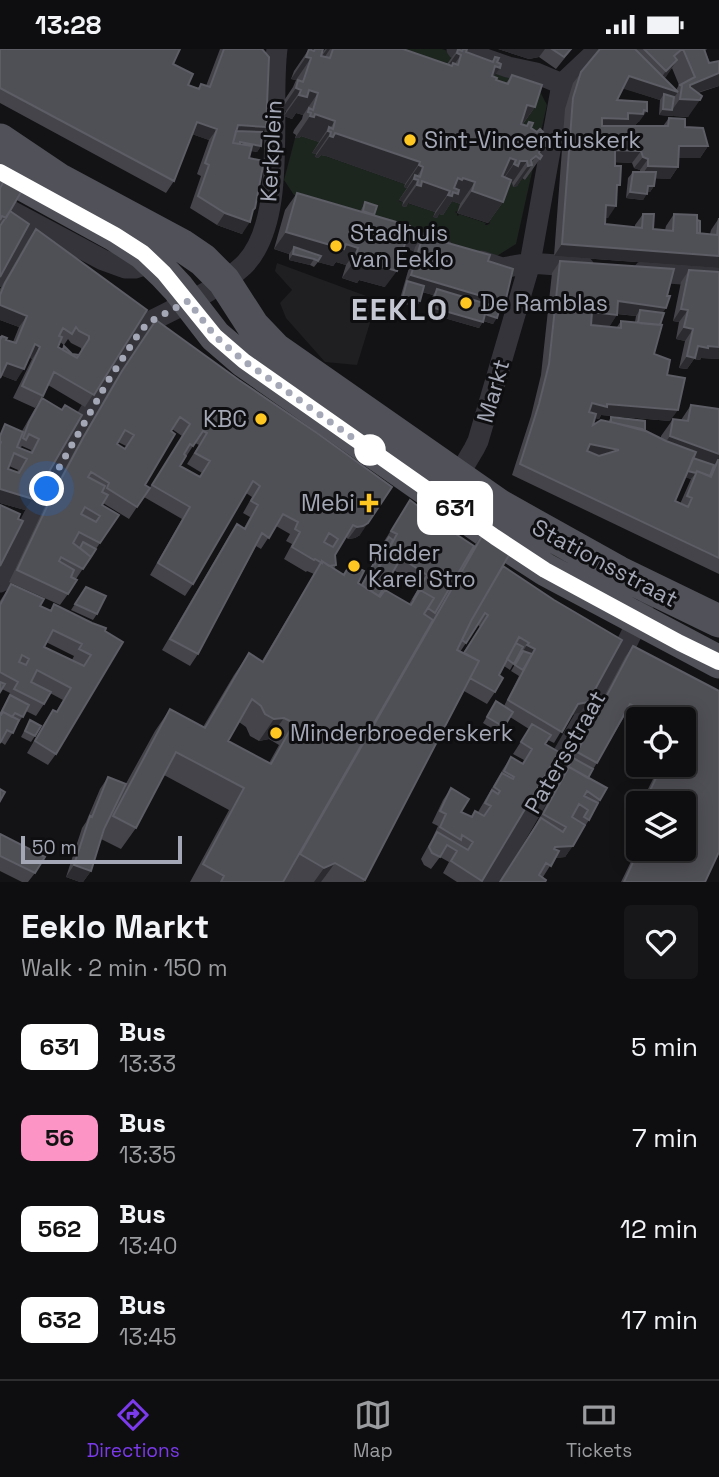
<!DOCTYPE html>
<meta charset="utf-8">
<style>
:root{--surface:#0e0e10;--page:#171719;--text:#f1f3f6;--muted:#9b9c9f;--line:#2e2e30;--accent:#7c3aed}
body{margin:0;font-family:"Space Grotesk",sans-serif;background:var(--page);color:var(--text);height:100vh;display:flex;flex-direction:column;font-size:26px;white-space:nowrap}
*{box-sizing:border-box;margin:0}
p{font-size:23px;color:var(--muted)}
.icon{flex:none;width:38px;height:38px;fill:none;stroke:currentColor;stroke-width:2;stroke-linecap:round;stroke-linejoin:round}
.map{position:relative;height:833px;overflow:hidden}
.panel{display:flex;flex-direction:column;background:var(--surface);flex:1}
.panel>*{flex:none}
.badge{padding:0 14px;border-radius:10px;font-size:24px;line-height:46px}
.fabs{position:absolute;left:626px;top:658px;display:grid;gap:14px}
.fabs a{display:grid;place-items:center;width:70px;height:70px;border-radius:7px;background:var(--surface);box-shadow:0 4px 18px #0003,0 0 0 2px var(--line);font-size:35px}
.scale{position:absolute;left:21px;bottom:18px;width:161px;box-sizing:border-box;padding-left:7px;border:4px solid #a4a8b6;border-top:0;font-size:19px;line-height:24px;white-space:nowrap;color:#a4a8b6;-webkit-text-stroke:5px #0e0e10;paint-order:stroke}
.you{position:absolute;width:35px;height:35px;margin:-18px;border:5px solid #fff;border-radius:50%;background:#1a73e8;box-shadow:0 0 0 10px #1a73e833}
.map>.badge{position:absolute;translate:-50% -50%;box-shadow:0 0 0 4px #fff}
.round{display:grid;place-items:center;flex:none;width:74px;height:74px;border-radius:7px;background:var(--page)}
.head{display:flex;align-items:center;justify-content:space-between;height:119px;padding:0 21px}
h1{font-size:33px;font-weight:800;line-height:52px}
ul{padding:0;list-style:none}
li{display:flex;align-items:center;gap:21px;height:91px;padding:0 21px}
li div{flex:1}
li b{display:block;font-size:26px}
li em{font-style:normal}
li .badge{min-width:77px;font-weight:700;text-align:center}
.status{display:flex;justify-content:space-between;align-items:center;height:49px;padding:0 35px;background:var(--surface);direction:ltr}
.status svg{height:19px;fill:currentColor}
.tabs{display:flex;justify-content:space-around;align-items:center;height:98px;border-top:2px solid var(--line);background:var(--surface);font-size:19px;color:var(--muted)}
.tabs a{display:grid;justify-items:center;gap:4px}
.tabs .current{color:var(--accent)}
.map>svg:first-child{display:block}
.built{fill:#1f1f22}
.green{fill:#1d251f}
.lines{fill:none;stroke-linecap:round;stroke-linejoin:round}
.lane{stroke:#34343a;stroke-width:10}
.street{stroke:#34343a;stroke-width:21}
.primary{stroke:#505159;stroke-width:33}
.wall{fill:#44444a;fill-rule:evenodd}
.shaded-wall{fill:#2c2c30}
.building{fill:#4f4f56;stroke:#5c5d65;stroke-width:2;fill-rule:evenodd}
.line-casing{stroke:#fff;stroke-width:16}
.line{stroke:#fff;stroke-width:10}
.walk{stroke:#a4a8b6;stroke-width:7;stroke-dasharray:0 12.6}
.poi-dot{fill:#ffc721;stroke:#0e0e10;stroke-width:2.5}
.stop-dot{fill:#fff;stroke:#fff;stroke-width:3.5}
.labels{text-anchor:middle;dominant-baseline:central;stroke-width:6;stroke-linejoin:round;paint-order:stroke}
.poi-label{font-size:23px;fill:#a4a8b6;stroke:#0e0e10;text-anchor:start}
.street-label{font-size:23px;fill:#a4a8b6;stroke:#0e0e10}
.district-label{font-size:30px;font-weight:bold;letter-spacing:2px;fill:#c5c7d2;stroke:#0e0e10}
</style>
<div class="status"><b>13:28</b><svg viewBox="0 0 49 12"><path d="M0 12V9h3v3zM5 12V6h3v6zM10 12V3h3v9zM15 12V0h3v12zM26 1h20v11H26zM47 4h2v5h-2z"/></svg></div>
<div class="map">
<svg width="719" height="833" viewBox="0 0 719 833">
<rect width="100%" height="100%" fill="#131315"/>
<path class="built" d="M277,214L377,251L357,316L325,313L286,269L280,254L292,241L275,222Z"/>
<path class="green" d="M325,0H442L534,31L547,56L516,195L492,210L294,146L284,131L295,89H299L300,86L320,93L313,104L316,105L315,108L318,109L320,105L405,135L408,139L399,152L403,153L402,157L407,154L435,163L433,168L437,169L448,150L460,155L458,162L455,163L457,164V166L458,167L459,165L486,174L485,176H487L490,174L488,172L504,134H512L513,138L516,137L521,129L525,131L527,128L322,8Z"/>
<g class="lines">
<path class="lane" d="M0,233L33,174"/>
<path class="street" d="M457,0L508,18L536,24L562,35
M0,156L103,211L125,219H135L153,213
M381,181L444,201
M481,212L502,219L530,214L584,218
M644,222L719,228
M452,437L474,400L478,392L530,214L562,35L599,0
M0,533C31,472 62,412 96,352C110,328 130,290 151,272C182,256 217,241 243,217C289,173 269,59 277,0
M489,833L621,606L643,561"/>
<path class="primary" d="M0,91L58,130L181,196L203,211L224,232L253,277L275,300L500,457L618,523L719,572
M0,123L115,186L143,204L164,224L178,239L215,287L244,312L495,488L546,521L719,613"/>
</g>
<path class="wall" d="M0,0L173,15L188,36L198,39L201,35L206,37L220,0H262L266,78L262,83L261,97L257,103L251,102L249,109L252,164L242,185L217,176L190,159L201,127L197,125L209,91L192,85L174,132L166,144L0,54Z
M309,0L313,1L314,0H323L321,6L325,0H403L447,15L458,0L461,1L462,0H467L466,3L492,12L495,8L494,28L496,31L506,34L512,26L535,58L523,75L526,77L529,73L531,79L537,83H543L540,88V105L542,107L525,131L522,129L517,137L513,138L512,134H510L503,153L488,174L457,164L460,155L452,152L443,166L439,165L437,169L433,168L435,163L408,154L406,158L402,157L403,153L399,151L407,139L404,138L405,135L326,107L321,106L318,109L315,108L316,105L312,104L319,93L301,87L299,89H295L296,86L293,84L294,81L302,70L303,66L296,64L292,70L284,67L286,62L281,61L283,53L293,38L296,31L291,30L294,22Z
M498,0H572L556,20L539,8L529,10Z
M600,0H707L705,2L710,14L719,12V37L698,44L688,68L659,66L660,51L623,39L617,51L639,73H638L635,76H623V77H663L669,69L685,78L708,97L700,109H678V118L670,130L655,129L654,137L650,143H647L643,151L626,149L628,129L633,123H640V121L634,119L632,114L615,113L617,139L608,169L605,168V175L635,178V176L643,165L653,180L665,181L666,177L674,165L697,172L700,184L710,185L711,181L719,169V219L554,207L565,60L573,34ZM672,19L679,36L676,41L664,29Z
M4,132L10,162L0,228V137Z
M297,144L360,163L365,153L374,167L385,238L359,231L357,234L342,229L346,216L336,213L333,217L318,213L314,218L310,216L289,211V205L274,200L285,161Z
M36,180L147,261L85,358L48,336L43,347L35,359L13,349L32,310L29,308L16,332L1,326L6,291L13,293L19,278L0,271V240L28,191ZM68,290L71,294L81,299V302L79,306L72,305L58,298L60,293L64,296Z
M423,187L488,212L505,254L499,262L493,275L483,272L479,279L427,264L433,246L422,243L420,252L416,258L399,253L415,198Z
M560,212L667,247L666,259L662,264L654,305L667,326L670,372L601,366L599,370L595,369L593,376L608,373L611,368L661,389V387L673,370L681,371L691,356L719,360V525L512,426L531,367L541,326L552,224ZM617,265L636,267L635,273L621,272L617,278L591,276L609,278ZM685,428L691,430L680,455L675,452Z
M689,221L719,223V310L701,309L700,311L694,310L687,320L679,319L685,292L676,290L679,273L673,272L681,233Z
M156,271L239,331L317,384L360,486L355,489L348,490L346,488L335,506L336,516L334,520L343,525L350,515L358,534L361,536L370,520L374,514H376L373,513L384,494H383L410,451L427,466L474,497L486,480L503,517L588,653L580,664L571,666L554,694L548,691L545,695L559,703L481,833H457L443,824L449,813L440,808L431,820L424,816L421,810L432,790L438,777L432,774L443,751L451,739L461,763L471,767L475,762L478,763L503,720L511,708L522,714L524,711L513,705L529,680L510,668L499,684L483,674L496,652L504,657L519,627L511,622L521,605H519L510,621L504,617L499,626L495,643L487,655L464,642L364,833H190L229,761L164,726L136,779L121,800L101,790L91,822L83,833H80L66,828L82,779L86,773L100,740L108,728L123,740L155,682L170,660L203,678L234,626L249,604L262,612L314,525L307,522L306,523L284,510L292,495L286,492L290,485L276,477L261,500L256,497L198,605L190,617L162,601L229,487L237,475L244,479L250,468L243,464L252,448L246,444L193,535L185,547L150,526L182,470L144,448L182,387L172,380L145,436L137,458L129,470L103,454L102,456L100,494L76,530L68,545L60,556L9,533L44,459L75,401L114,333ZM118,393L126,397L125,400L117,395ZM195,394L199,396L187,415L202,424L199,428L180,417ZM394,521L419,538L409,555L379,547ZM478,576L480,578L463,604L460,603ZM239,673L246,678L250,687L259,692L269,690L279,696L269,714L228,692Z
M42,349L62,361L33,450L25,461L0,454V387L22,382L34,361ZM22,397L31,401L30,404L20,399ZM9,417L18,421L17,423L8,420Z
M11,535L40,557L50,562L54,555L92,574L106,579L56,705L48,716L27,704L45,673L53,661L56,663L63,651L50,644L44,655L36,667L26,662L5,696L1,693L0,694V664L10,644L2,640L0,643V552ZM46,593L74,607L72,611L44,598Z
M86,538L97,565L93,571L71,561Z
M633,597L703,634L705,833H621L639,796V800H684V754H641L660,716H684V670H639V676L624,668L588,729L607,739L589,771L565,808L555,809L543,828L545,833H500L535,777L625,608Z
M30,671L35,687L31,693L21,688Z
M0,785L35,824L28,833H22L0,822Z"/>
<path class="shaded-wall" d="M327,0H330L320,15L317,14Z
M498,0H545L539,8L529,10Z
M457,4L461,6L446,27L453,14L445,26L442,25Z
M306,8L311,9L296,31L291,30Z
M677,11L666,28L657,36L678,43L670,54L664,45L660,51L621,39L629,27L656,36L666,22Z
M495,17L500,19L485,40Z
M719,24V37L702,42L683,50L700,51L688,68L659,66L663,60L672,61L690,36Z
M296,39L301,41L286,62L281,61Z
M309,41L318,44L303,66L296,64L292,70L284,67L299,46Z
M527,56L535,58L519,80Z
M644,61L647,62L639,73H638L635,76H623L619,82L594,80L602,69Z
M315,65L335,72L328,82L331,83L316,105L312,104L328,82L329,78L319,93L301,87L299,89H295L310,67Z
M197,73L217,80L209,91L189,84Z
M238,76L266,78L258,89L232,88Z
M335,84L420,113L405,135L326,107L321,106L318,109L315,108L330,87Z
M240,93L261,97L257,103L236,99Z
M541,97H546L538,108L536,107L530,116H532L517,137L513,138L528,117L531,111Z
M679,97H708L700,109H671Z
M615,101L641,102L632,114L607,113Z
M643,108L648,110L640,121L634,119Z
M510,109L516,111L501,133Z
M520,112H527L512,134H506L499,137L514,115Z
M419,116L423,118L415,130L418,131L403,153L399,151L414,130L415,126L407,139L404,138Z
M648,117L678,118L670,130L640,129Z
M463,129L475,133L460,155L452,152L443,166L439,165L437,169L433,168L448,146L450,142L435,163L408,154L406,158L402,157L417,136L422,132Z
M648,137H654L650,143H644Z
M472,142L503,153L488,174L457,164Z
M630,143L647,145L643,151L626,149Z
M606,156L616,157L608,169L598,168Z
M255,159L247,171L250,173L242,185L217,176L225,164L253,161Z
M286,183L346,195L358,199L346,216L336,213L333,217L317,213L314,210L310,216L289,211L293,205L294,198L289,205L274,200Z
M562,195L719,207V219L554,207Z
M354,213L370,214L397,222L385,238L359,231L357,234L342,229Z
M411,226L505,254L497,265L437,240L433,246L405,238L407,232L403,238Z
M403,247L420,252L416,258L399,253Z
M618,252L666,259L658,270L640,261L636,267L610,264Z
M0,256L27,267L19,278L0,271Z
M431,258L483,273L479,279L427,264Z
M681,260L688,261L679,273L673,272Z
M592,263L617,266L609,278L584,275Z
M485,265L497,269L493,275L481,271Z
M684,278L693,280L685,292L676,290Z
M35,295L40,298L32,310L27,307Z
M698,297L719,298V310L701,309L700,311L694,310L687,320L679,319L687,307Z
M7,314L24,320L16,332L0,326Z
M592,354L607,355L678,361L670,372L601,366L599,370L584,366Z
M670,387L719,405V426L718,411L710,422L658,404Z
M590,395L619,401L611,412L581,407Z
M686,422L696,424L691,430L682,427Z
M0,440L33,450L25,461L0,454Z
M368,474L360,486L355,489L348,490L357,478Z
M527,596L535,600L527,611L523,602L519,608Z
M588,653L580,664L570,666L578,655Z
M284,669L269,690L259,692L274,670Z
M573,797L565,808L547,810L555,798Z
M335,814L321,833H314L324,819Z
M74,816L91,822L83,833H80L66,828Z"/>
<path class="building" d="M0,0H180L173,15L193,25L188,36L199,40L201,35L210,38L224,0H262L269,8L266,78L238,76L233,94L252,97L249,109L264,112L255,159L253,161L250,173L225,164L198,147L209,116L205,114L217,80L197,73L174,132L0,39Z
M309,0L314,2L315,0H323L321,7L330,9L333,0H403L452,17L453,14L458,16L461,6L457,4L458,0L462,2L463,0H467L466,3L493,13L495,8L499,9L497,13L501,15L500,19L495,17L492,27L497,29L496,31L508,35L512,26L542,36L535,58L527,56L521,75L527,77L529,73L533,74L531,79L537,83L540,80L543,83L539,86L541,93H546V97H541L539,104L542,107L540,110L536,107L531,111L532,116L528,117L527,112H520L518,117L514,115L516,111L510,109L502,127L511,131L503,153L472,142L475,133L463,129L462,131L458,129L454,139L459,141L458,145L453,143L452,147L448,146L450,142L422,132L421,137L417,136L418,131L414,130L415,126L420,128L423,118L419,116L420,113L341,86L335,84L333,88L330,87L331,83L328,82L329,78L333,80L335,72L315,65L314,68L310,67L311,64L308,63L309,59L313,61L318,44L309,41L307,48L299,46L301,41L296,39L298,31L303,33L311,9L306,8Z
M552,0H571L564,8Z
M600,0H635L678,43L629,27L617,51L647,53V62L644,61L643,65L628,64V70L602,69V77H668L669,69L685,70V78L703,79L708,97H679L678,118L648,117V110L643,108L641,102L615,101V117H621L620,136H617L616,157L606,156L605,175L642,179L643,165H654L653,180L673,182L674,165L697,166V184L717,186L719,169V207L562,195L573,49L581,23Z
M644,0H682L674,7L677,11L666,22Z
M683,0H704L709,14L719,12V24L690,36V38L702,47L700,51L680,50L682,37L680,36L695,28Z
M664,45L674,48L672,61L663,60Z
M236,82L262,83L261,97L240,93V95L233,94Z
M633,123H656L654,137H648L647,145L630,143Z
M4,132L21,143L6,169L2,167L0,171V139Z
M297,144L410,177L397,222L370,214L369,217L354,213L358,199L346,195L344,200L286,183Z
M365,153L377,157L374,166L363,162Z
M10,162L29,175L0,228V177Z
M697,171L700,172V184H697Z
M36,180L147,261L94,346L54,323L43,347L22,337L40,298L35,295L24,320L7,314L0,329V288L1,289L2,287L7,289L6,291L16,294L27,267L0,256V246L5,234ZM76,278L79,282L89,287V290L77,309L58,298L62,288L59,287L63,279L72,285Z
M423,187L490,206L488,212L513,220L505,254L411,226Z
M294,198L321,207L318,212L314,210L293,205Z
M560,212L674,220L667,247H670L666,259L618,252L617,266L592,263L591,276L621,279V272L662,276L654,305L670,311L667,326L685,329L678,361L607,355V358L592,354L589,363L596,365L593,376L601,371L642,380L666,392L696,403L675,452L688,458L692,449L687,447L697,422L711,428L718,411H719V509L520,415L539,355L549,315ZM590,395L619,401L599,407L587,402Z
M689,221L719,223V298L708,297V299L698,297L695,309L687,307L693,280L684,278L688,261L681,260Z
M407,232L424,237L420,252L403,247Z
M437,240L500,259L497,269L485,265L483,273L431,258Z
M640,261L664,264L660,276L638,274Z
M156,271L239,331L317,384L392,438L368,474L363,477L357,478L353,476L335,506L336,516L329,517L322,512V514L315,510L314,511L292,498L300,483L295,480L298,473L283,465L269,489L262,484L198,605L170,590L237,475L245,480L258,456L251,452L260,437L253,432L193,535L158,514L190,458L152,436L190,375L180,368L171,382L175,385L145,436L150,439L137,458L107,439L109,434L91,423L88,428L105,437L102,443L108,446L102,456L119,466L100,494L79,483L73,494L91,508L83,520L61,508L59,512L74,521L71,528L77,531L68,545L17,521L52,447L83,389L122,322ZM125,381L134,386L125,400L117,395ZM203,382L207,384L195,404L210,412L200,428L180,417L186,407L184,405L190,395L193,397ZM85,458L100,467L96,473L81,465ZM329,484L338,490L333,498L324,493Z
M64,297L72,305L79,306L77,309L63,301Z
M42,349L62,361L65,356L82,366L33,450L0,440V396L1,393L0,392V387L5,375L23,383L17,398L32,404L39,390L29,385L26,391L23,389L29,373ZM14,404L27,410L19,424L8,420Z
M691,356L719,360V405L670,387L673,370L688,372Z
M611,368L645,372V382L611,373Z
M693,409L714,416L710,427L697,422L696,424L688,422Z
M410,451L428,465L427,466L474,497L435,564L428,559L434,549L420,541L413,551L427,526L401,509L379,547L370,541L368,539L397,485L391,482Z
M0,456L20,465L18,470L23,472L0,517Z
M486,480L513,499L471,572L457,601L479,612L365,831L335,814L324,819L300,805Z
M389,488L393,491L383,510L377,507Z
M83,493L96,500L91,508L80,499Z
M322,512L344,526L350,515L364,522L358,534L380,548L385,541L411,556L420,541L434,549L424,565L433,571L283,833H221L224,827L203,815L244,739L176,703L136,779L113,767L170,660L205,679L249,604L263,613ZM252,650L261,657L265,665L274,670L284,669L294,674L271,715L228,692Z
M376,513L380,515L367,540L362,536L374,514L375,515Z
M503,517L554,551L622,591L588,653L578,655L562,683L508,651L535,600L527,596L529,594L519,588L499,626L503,629L495,643L470,629L479,612L464,604L488,566L485,564L466,594L462,591L471,572Z
M11,535L44,550L40,557L51,562L54,555L92,574L106,579L105,582L123,593L56,705L35,692L53,661L57,663L71,639L37,621L31,633L51,643L44,655L14,640L18,633L0,623V556ZM53,581L82,595L79,600L91,606L84,617L44,598ZM22,606L29,610L26,616L19,613Z
M86,538L106,547L97,565L75,555Z
M516,594L523,598L514,615L507,610Z
M633,597L719,642V803L705,833H624L639,800H684V754H665L648,746L662,716H684V670H659L630,655L597,714L577,703Z
M523,602L532,605L523,621L515,616Z
M0,633L5,635L0,643Z
M10,646L29,656L23,668L15,664L12,668L3,663L0,666Z
M496,652L513,663L504,678L487,668Z
M3,663L19,671L13,684L7,681L0,694V666H1Z
M30,671L41,677L35,687L25,682Z
M532,675L551,686L545,695L559,703L482,832L451,812L457,802L447,796L440,808L432,804L429,798L437,783L468,801L473,793L462,786L461,791L440,778L446,765L440,762L451,739L469,750L461,763L472,768L475,762L484,767L491,757L485,754L492,741L498,745L500,742L494,738L502,724L513,730L514,728L504,722L511,708L523,715L532,700L521,693Z
M573,709L593,720L588,729L569,718L565,724Z
M569,718L607,739L600,751L587,742L584,747L598,754L589,771L584,768L588,761L579,755L572,768L585,776L573,797L555,798L554,800L559,802L551,817L546,814L539,826L546,831L545,833H500L541,769L563,783L566,778L543,765Z
M108,728L126,735L104,780L91,822L74,816L90,767L92,768Z
M0,740L5,743L0,752Z
M0,785L45,808L35,824L0,807Z"/>
<g class="lines">
<g class="line-casing">
<path id="line" d="M0,123L115,186L143,204L164,224L215,287L244,312L495,488L545,521L680,594L719,613"/>
</g>
<use href="#line" class="line"/>
<path class="walk" d="M47,440L108,332L141,281L151,272L188,252L215,287L244,312L370,401"/>
</g>
<g class="poi-dot">
<circle cx="410" cy="91" r="7"/>
<circle cx="336" cy="197" r="7"/>
<circle cx="466" cy="254" r="7"/>
<circle cx="261" cy="370" r="7"/>
<path d="M365.5 443.5h7v7h7v7h-7v7h-7v-7h-7v-7h7z"/>
<circle cx="354" cy="517" r="7"/>
<circle cx="276" cy="684" r="7"/>
</g>
<circle class="stop-dot" cx="370" cy="401" r="14"/>
<g class="labels">
<g class="poi-label">
<text x="424" y="91">Sint-Vincentiuskerk</text>
<text x="350" y="184">Stadhuis<tspan x="350" dy="26">van Eeklo</tspan></text>
<text x="480" y="254">De Ramblas</text>
<text x="247" y="370" text-anchor="end">KBC</text>
<text x="355" y="454" text-anchor="end">Mebi</text>
<text x="368" y="504">Ridder<tspan x="368" dy="26">Karel Stro</tspan></text>
<text x="290" y="684">Minderbroederskerk</text>
</g>
<g class="street-label">
<text transform="translate(271 102) rotate(-87)">Kerkplein</text>
<text transform="translate(493 342) rotate(-74)">Markt</text>
<text transform="translate(605 514) rotate(28)">Stationsstraat</text>
<text transform="translate(565 703) rotate(-60)">Patersstraat</text>
</g>
<g class="district-label">
<text x="400" y="260">EEKLO</text>
</g>
</g>
</svg>
<div class="fabs">
<a><svg class="icon" aria-label="locate" viewBox="0 0 24 24"><circle cx="12" cy="12" r="6"/><path d="M12 2v4M12 18v4M2 12h4M18 12h4"/></svg></a>
<a><svg class="icon" aria-label="layers" viewBox="0 0 24 24"><path d="M12 4l9 5-9 5-9-5zM3 14l9 5 9-5"/></svg></a>
</div>
<div class="scale">50 m</div>
<div class="you" style="left:47px;top:440px"></div>
<b class="badge" style="left:455px;top:459px;background:#fff;color:#111">631</b>
</div>
<section class="panel">
<div class="head"><div><h1>Eeklo Markt</h1><p>Walk · 2 min · 150 m</p></div><a class="round"><svg class="icon" aria-label="heart" viewBox="0 0 24 24"><path d="M12 20l-8-8c-3-5 5-10 8-4 3-6 11-1 8 4z"/></svg></a></div>
<ul>
<li><span class="badge" style="background:#fff;color:#111">631</span><div><b>Bus</b><p>13:33</p></div><em>5 min</em></li>
<li><span class="badge" style="background:#fc95c5;color:#111">56</span><div><b>Bus</b><p>13:35</p></div><em>7 min</em></li>
<li><span class="badge" style="background:#fff;color:#111">562</span><div><b>Bus</b><p>13:40</p></div><em>12 min</em></li>
<li><span class="badge" style="background:#fff;color:#111">632</span><div><b>Bus</b><p>13:45</p></div><em>17 min</em></li>
</ul>
</section>
<nav class="tabs">
<a class="current"><svg class="icon" aria-label="directions" viewBox="0 0 24 24"><path d="M12 3l9 9-9 9-9-9zM9 14v-3h6M13 9l2 2-2 2"/></svg>Directions</a>
<a><svg class="icon" aria-label="map" viewBox="0 0 24 24"><path d="M3 6l6-2 6 2 6-2v14l-6 2-6-2-6 2zM9 4v14M15 6v14"/></svg>Map</a>
<a><svg class="icon" aria-label="tickets" viewBox="0 0 24 24"><path d="M3 7h18v10H3zM15 7v10"/></svg>Tickets</a>
</nav>
